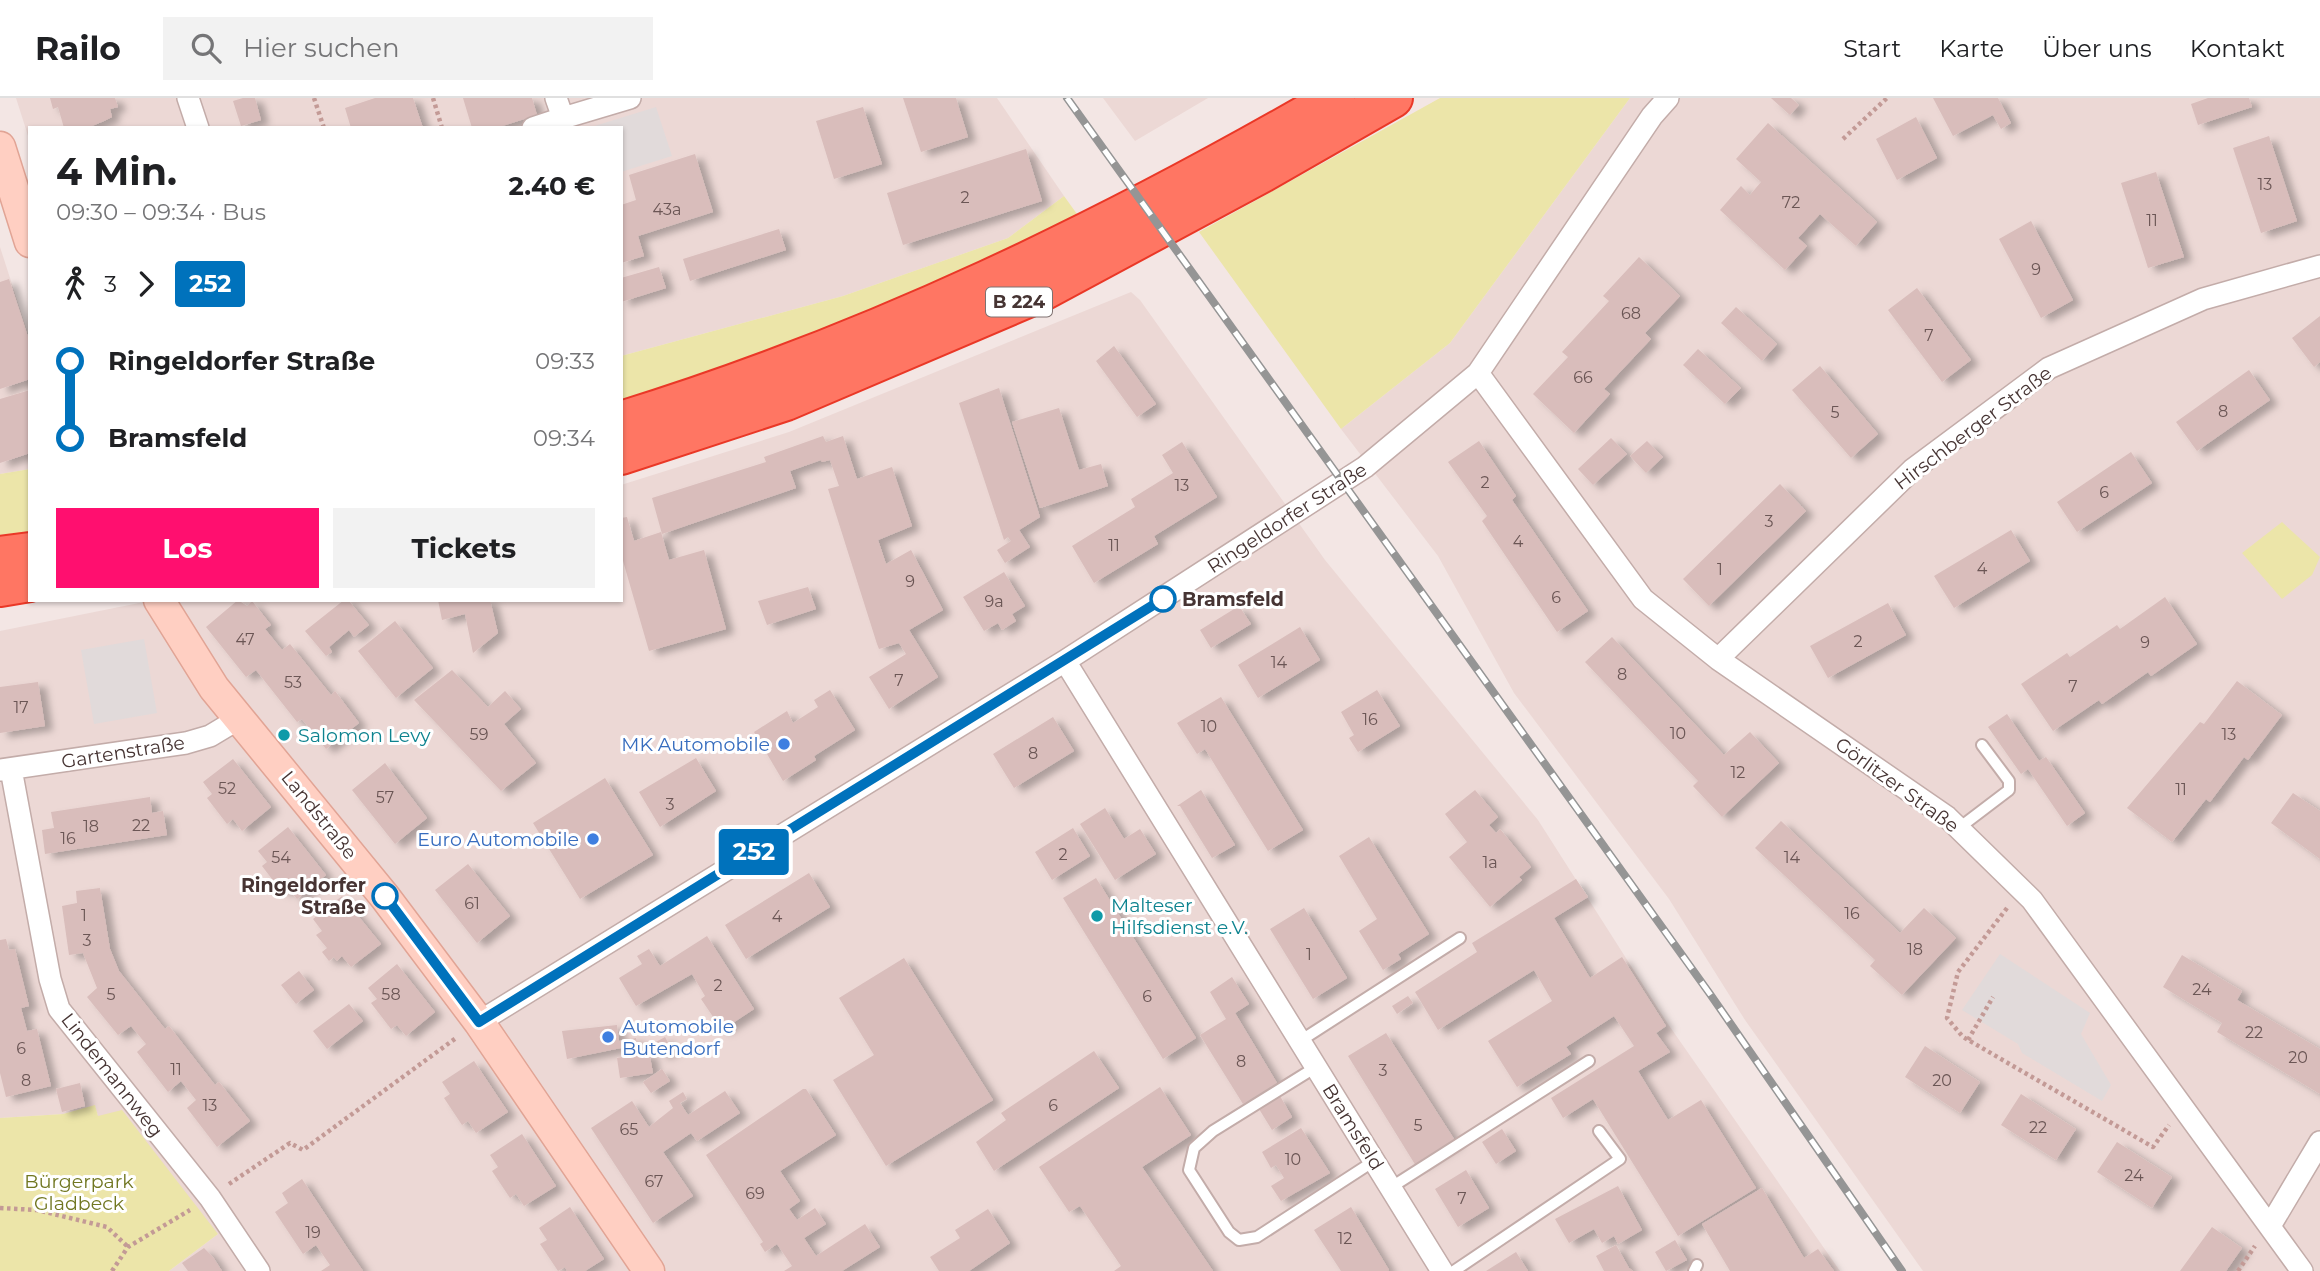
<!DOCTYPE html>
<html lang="de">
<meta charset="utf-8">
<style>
:root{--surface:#fff;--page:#f2f2f2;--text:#202124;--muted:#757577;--line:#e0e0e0;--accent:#ff0f6f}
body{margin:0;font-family:Montserrat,sans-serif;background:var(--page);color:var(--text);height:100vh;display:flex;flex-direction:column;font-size:26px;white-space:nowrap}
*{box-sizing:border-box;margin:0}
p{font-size:23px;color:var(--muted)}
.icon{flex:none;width:38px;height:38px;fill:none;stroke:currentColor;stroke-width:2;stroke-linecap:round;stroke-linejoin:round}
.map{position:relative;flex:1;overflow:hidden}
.side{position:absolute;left:28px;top:28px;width:595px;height:476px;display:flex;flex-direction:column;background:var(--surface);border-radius:0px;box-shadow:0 2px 5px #0004}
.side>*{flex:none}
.badge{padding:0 14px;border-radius:5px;font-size:24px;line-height:46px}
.map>.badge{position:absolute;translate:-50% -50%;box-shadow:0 0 0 4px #fff}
.legs{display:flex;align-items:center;gap:10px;height:77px;padding:0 28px;font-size:23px}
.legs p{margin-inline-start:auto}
.overview{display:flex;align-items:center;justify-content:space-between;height:119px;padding:0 28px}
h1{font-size:38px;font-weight:700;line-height:52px}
.cta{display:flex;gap:14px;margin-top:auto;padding:14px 28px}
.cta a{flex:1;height:80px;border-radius:0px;background:var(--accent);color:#fff;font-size:28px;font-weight:700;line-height:80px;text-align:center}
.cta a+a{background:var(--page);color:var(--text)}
ul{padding:0 28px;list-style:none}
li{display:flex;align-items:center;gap:24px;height:77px;font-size:26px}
li i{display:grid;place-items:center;width:10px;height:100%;margin:0 9px;background:currentColor}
li i::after{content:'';width:18px;height:18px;margin:-9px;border:5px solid;border-radius:50%;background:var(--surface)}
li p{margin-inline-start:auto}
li:first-child i{background:linear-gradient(#0000 50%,currentColor 0)}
li:last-child i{background:linear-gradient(currentColor 50%,#0000 0)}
header{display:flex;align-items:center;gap:42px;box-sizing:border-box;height:98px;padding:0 35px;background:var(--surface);border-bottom:2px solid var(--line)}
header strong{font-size:33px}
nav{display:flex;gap:38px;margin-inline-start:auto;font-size:24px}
.search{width:490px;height:63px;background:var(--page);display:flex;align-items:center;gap:18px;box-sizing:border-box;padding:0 24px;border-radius:0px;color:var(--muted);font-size:26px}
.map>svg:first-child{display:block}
.residential{fill:#ecd8d5}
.green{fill:#ece5a9}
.parking{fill:#e1dada}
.building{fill:#d9bdbb;filter:url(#shadow)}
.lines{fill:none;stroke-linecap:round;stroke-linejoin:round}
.lane-casing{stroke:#c3aca9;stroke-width:14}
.street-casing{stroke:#c3aca9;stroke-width:24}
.secondary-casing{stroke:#e1a495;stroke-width:33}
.highway-casing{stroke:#ea3827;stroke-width:42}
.path{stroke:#c39a96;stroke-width:4.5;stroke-dasharray:3.5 3.5;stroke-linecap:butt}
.lane{stroke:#fff;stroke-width:10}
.street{stroke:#fff;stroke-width:21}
.secondary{stroke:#ffcfc2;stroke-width:30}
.highway{stroke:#ff7663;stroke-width:38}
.rail-casing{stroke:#959595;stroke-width:8}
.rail{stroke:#fff;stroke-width:5;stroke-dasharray:16;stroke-linecap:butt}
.line-1-casing{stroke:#fff;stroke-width:16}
.line-1{stroke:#0072bc;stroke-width:10}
.stop-1-dot{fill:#fff;stroke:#0072bc;stroke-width:3.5}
.culture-dot{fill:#0f9aa8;stroke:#fff;stroke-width:2.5}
.shop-dot{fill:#3f7fe0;stroke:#fff;stroke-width:2.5}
.labels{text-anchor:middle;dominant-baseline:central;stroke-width:6;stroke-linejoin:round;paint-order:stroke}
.number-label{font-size:16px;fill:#6b5655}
.shield{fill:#fff;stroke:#7e7170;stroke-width:2}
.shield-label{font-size:18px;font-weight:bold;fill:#463433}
.street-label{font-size:19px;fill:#463433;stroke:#fff}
.stop-label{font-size:19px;font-weight:bold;fill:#463433;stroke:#fff;text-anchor:start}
.culture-label{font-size:19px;fill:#0d838f;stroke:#fff;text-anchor:start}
.shop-label{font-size:19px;fill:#366cbe;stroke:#fff;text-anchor:end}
.park-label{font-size:19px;fill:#717721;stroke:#fff}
</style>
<header>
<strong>Railo</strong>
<div class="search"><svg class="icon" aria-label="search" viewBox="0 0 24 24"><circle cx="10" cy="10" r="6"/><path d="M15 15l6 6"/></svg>Hier suchen</div>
<nav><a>Start</a><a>Karte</a><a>Über uns</a><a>Kontakt</a></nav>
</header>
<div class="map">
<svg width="2320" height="1173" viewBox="0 0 2320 1173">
<defs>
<filter id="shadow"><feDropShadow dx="8" dy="4.5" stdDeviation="3.5" flood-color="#0004"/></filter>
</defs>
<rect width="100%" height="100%" fill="#f3e6e4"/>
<path class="residential" d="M16,0H997L1064,98L1008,140L843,198L621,258V30H30V44Z
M1103,0H1208L1135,43Z
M1630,0H2320V1173H1923L1745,922L1669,801L1514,595L1438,458L1341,331L1450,245Z
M0,149L30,242V371L0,376Z
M1131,194L1140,202L1325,462L1538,722L1668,926L1840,1173H169L218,1136L98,1018L95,1008L63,1016L0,1020V533L154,502H621V387L789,334Z"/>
<path class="green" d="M1440,0H1630L1450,245L1341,331L1199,134Z
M1064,98L1077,116C934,198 776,251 621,306V258L843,198L1008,140Z
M30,371V434L0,437V376Z
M2282,424L2320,459L2312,477L2282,501L2242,455Z
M95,1007L98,1018L122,1012L218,1136L169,1173H0V1020L63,1016Z"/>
<path class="parking" d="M656,9L672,58L621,74V30H588Z
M144,541L157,615L94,626L81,552Z
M2000,856L2090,915L2081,936L2111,987L2102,1003L2022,955L2018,946L1962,912Z"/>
<path class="building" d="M50,0H115L118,9L110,11L112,19L104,23L87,30H64L58,9L53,11Z
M243,0H255L261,22L241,28L233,3Z
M375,0H413L423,30H351L345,10Z
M463,0H532L537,17L496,30H472Z
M903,0H956L968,39L921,54Z
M1771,0H1791L1799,7L1790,17Z
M1933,0H1998L2011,25L2001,31L1993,17L1953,38Z
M2208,0H2249L2252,9L2198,27L2191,6Z
M863,9L882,66L834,81L816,23Z
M1916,19L1937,60L1897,82L1876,41Z
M1768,25L1877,124L1856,148L1820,116L1798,140L1807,148L1785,172L1720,112L1741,88L1750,97L1761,84L1736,61Z
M2269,38L2297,123L2261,135L2233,50Z
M1026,51L1042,103L903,147L887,95Z
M695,56L713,114L638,138L644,158L621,165V107L636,102L629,77Z
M2156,74L2184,159L2148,170L2121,85Z
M2031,123L2073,202L2041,220L1999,141Z
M779,131L786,152L690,183L683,161Z
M1639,159L1680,198L1645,235L1651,241L1604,291L1610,296L1574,335L1533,296L1568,259L1562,254L1609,203L1603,198Z
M659,169L666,190L621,204V180Z
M9,181L30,245V281L0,291V184Z
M1917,190L1971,262L1942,284L1888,212Z
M1736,209L1777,246L1762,263L1721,225Z
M2320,218V264L2314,269L2292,240Z
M1114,248L1156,306L1137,319L1096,263Z
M1698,251L1741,290L1725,306L1683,267Z
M1820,268L1878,336L1851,360L1792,292Z
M2249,272L2270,302L2197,353L2176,324Z
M999,290L1040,419L1019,432L1030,449L1005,465L997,452L1011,443L1008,439L1004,442L959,305Z
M30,292V355L0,365V301Z
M1059,310L1079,372L1101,366L1108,388L1040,410L1012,324Z
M823,338L826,344L843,338L857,381L892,369L912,428L878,442L886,466L911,452L943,512L909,532L938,579L889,611L869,579L906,556L899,545L879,551L877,546L828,391L839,388L830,362L822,364L821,362L790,373L796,390L662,436L652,400L766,364L764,359Z
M1611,340L1627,356L1593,387L1578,371Z
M1479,343L1516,398L1512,402L1588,513L1557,534L1482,423L1487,418L1448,364Z
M1647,343L1663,359L1646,375L1630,358Z
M1182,344L1217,399L1154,438L1158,446L1094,485L1072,448L1135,409L1131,401L1173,375L1162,357Z
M2131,354L2152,385L2077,434L2057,404Z
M1780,386L1806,413L1709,508L1683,481Z
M627,419L634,443L661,434L669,462L704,452L726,531L649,553L621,456V420Z
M2011,432L2030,463L1954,510L1934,478Z
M1004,474L1025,508L1012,516L1016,523L1002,532L998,525L984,533L963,499Z
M808,489L816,511L767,527L758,503Z
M2165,499L2197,546L2151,578L2148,574L2102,606L2099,602L2053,633L2021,586L2067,555L2070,559L2117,527L2120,531Z
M238,502L247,508L252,503L271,527L265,531L282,552L290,546L331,597L335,593L359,625L326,651L302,621L297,624L256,572L246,579L206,529Z
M344,502H348L369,527L354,539L349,532L329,549L332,554L326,558L305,533Z
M438,502H490L498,535L473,555L465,516L442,522Z
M1888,505L1906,537L1828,580L1810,548Z
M1239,508L1251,526L1211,550L1200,532Z
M395,523L433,570L396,600L358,553Z
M1300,529L1320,562L1258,600L1238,567Z
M1612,539L1724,657L1750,634L1779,665L1722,719L1693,688L1698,683L1585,564Z
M452,572L488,609L505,593L521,611L504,626L536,665L501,693L414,602Z
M2237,583L2282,617L2248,662L2244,659L2210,704L2206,701L2172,744L2127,710L2200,624L2204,626Z
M38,584L45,628L0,635V589Z
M830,592L855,632L814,658L816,662L783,683L754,634L787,613L793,625L818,609L814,602Z
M1377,592L1400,628L1358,654L1349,640L1354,637L1341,614Z
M1221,599L1303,732L1268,753L1205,651L1197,656L1177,625Z
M2007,616L2039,663L2046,659L2085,715L2067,728L2028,671L2021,676L1988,629Z
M1053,619L1074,653L1014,690L993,656Z
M696,660L716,693L660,729L639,694Z
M233,661L271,709L242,733L233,721L227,726L207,700L212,696L203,684Z
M385,665L427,720L395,746L352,692Z
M605,680L653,757L580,801L533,725Z
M1201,692L1235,747L1212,760L1180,708H1177Z
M1475,692L1498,719L1489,727L1496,735L1500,731L1531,769L1519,779L1522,782L1490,809L1449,759L1467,744L1445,716Z
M2293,695L2320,713V761L2271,725Z
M150,699L152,715L163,713L167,737L45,756L42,732L54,730L51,714Z
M1105,710L1124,741L1140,731L1156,756L1115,782L1080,726Z
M1781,723L1900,835L1924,810L1956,840L1902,897L1870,868L1875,862L1755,750Z
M288,729L326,777L297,801L288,790L282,794L262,768L267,764L258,753Z
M1073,730L1090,758L1052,782L1035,754Z
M1369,739L1429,836L1398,856L1401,861L1383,872L1359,833L1377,821L1339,758Z
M468,766L510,818L477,845L435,792Z
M809,775L830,809L746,861L725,827Z
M1096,780L1196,940L1163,961L1063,800Z
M1576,781L1588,799L1554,820L1590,880L1622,859L1666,928L1656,935L1670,954L1638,973L1668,1022L1701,1002L1756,1090L1678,1138L1593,1001L1563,1020L1551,1000L1634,948L1614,918L1566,949L1571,956L1517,989L1488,943L1552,903L1534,872L1438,932L1415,894L1477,854L1472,845Z
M100,790L110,851L119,873L165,931L169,928L215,987L219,984L250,1023L217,1049L187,1010L196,1002L181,983L168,994L137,954L146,946L131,928L118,937L87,899L97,890L83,855L69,857L62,808L77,805L76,793Z
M342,798L381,846L351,869L342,858L337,863L334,859L329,863L322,854L327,850L316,837L322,833L313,821Z
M1304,810L1347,880L1313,901L1270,831Z
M707,838L754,911L722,932L701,901L705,898L692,876L636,908L619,880L642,866L637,858L649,851L660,868Z
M6,841L9,852L15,851L29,908L21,910L27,933L37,931L51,988L6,999L0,975V842Z
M2182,857L2242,893L2237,902L2320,951V996L2217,934L2222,925L2163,889Z
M904,860L993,1002L886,1068L833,982L874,957L839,900Z
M397,866L435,914L406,938L397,927L391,931L371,905L377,901L368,890Z
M299,873L314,892L296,906L281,887Z
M1232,879L1249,906L1235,915L1277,985L1243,1006L1200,937L1226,921L1210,894Z
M1408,898L1413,905L1397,916L1392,908Z
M349,906L363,923L327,951L313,933Z
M617,927L619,943L636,940L639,956L649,954L653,975L620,980L617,960L622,959L621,950L567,961L562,933Z
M1386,935L1456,1044L1416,1068L1348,958Z
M665,939L672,952L661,957L654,945Z
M1925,948L1980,984L1960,1015L1905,979Z
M1094,953L1119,990L994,1073L976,1044L1006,1022L1001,1015Z
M474,963L508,1014L476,1035L468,1023L462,1027L444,1000L450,996L442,984Z
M662,971L670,983L651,995L643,984Z
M80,985L85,1008L62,1014L56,991Z
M1160,989L1191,1037L1142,1069L1213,1173H1114L1121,1168L1080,1108L1069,1114L1039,1069Z
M803,991H806L836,1037L780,1073L800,1103L789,1111L797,1122L815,1110L826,1126L804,1140L816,1158L865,1126L880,1149L842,1173H784L792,1168L777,1146L765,1154L760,1146L763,1144L706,1057Z
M725,993L740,1015L697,1043L691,1035L663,1054L693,1098L653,1125L591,1030L632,1003L649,1029L673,1010L669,1003L683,994L687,1001L680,1005L688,1017Z
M2021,996L2076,1031L2056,1062L2001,1027Z
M1280,998L1292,1019L1272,1032L1259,1011Z
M1301,1030L1330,1075L1281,1103L1271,1088L1284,1080L1276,1067L1271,1070L1262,1054Z
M1502,1031L1516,1053L1496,1066L1482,1044Z
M522,1036L556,1088L524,1108L516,1096L510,1100L492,1073L498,1069L490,1057Z
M2117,1044L2172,1079L2152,1110L2097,1074Z
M1466,1072L1489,1110L1458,1129L1435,1091Z
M302,1081L350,1154L363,1173H321L330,1167L316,1147L303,1156L275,1114L288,1105L282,1095Z
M1618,1088L1642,1132L1618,1146L1614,1138L1602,1145L1594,1131L1569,1145L1555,1121Z
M1762,1090L1804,1160L1818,1151L1834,1173H1730L1702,1126Z
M570,1109L604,1161L585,1173H567L565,1169L558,1173L540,1146L547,1142L539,1130Z
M1351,1109L1389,1172L1387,1173H1341L1314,1132Z
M988,1111L1010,1145L969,1173H939L930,1159L960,1140L955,1132Z
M2212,1129L2242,1150L2226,1173H2180Z
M1675,1142L1687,1162L1666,1173L1655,1154Z
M1616,1147L1629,1170L1633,1173H1604L1596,1158Z
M204,1150L213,1159L222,1173H188L182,1165Z
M1516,1154L1528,1173H1486Z"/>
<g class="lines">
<g class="lane-casing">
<path id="lane" d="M1959,730L2009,692V683L1982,647
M1300,943L1460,840
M1316,969L1213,1033L1194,1050L1189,1072L1229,1134L1239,1142L1257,1139L1374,1063
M1390,1090L1589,963
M1454,1173L1620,1061L1599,1033
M1694,1173L1697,1167"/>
</g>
<g class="street-casing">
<path id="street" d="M188,0L198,30
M563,20L630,0
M533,30L563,20L556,0
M1478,275L1643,501L1718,561L1947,719L2032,802L2302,1173
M1718,561L1912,372L2049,270L2203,201L2320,168
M1065,563L1442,1173
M11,671L50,881L59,911L210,1100L259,1173
M0,672L186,645L210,638L240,620
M479,924L1065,563L1365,369L1478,275L1652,18L1668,0
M2270,1128L2320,1044"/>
</g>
<g class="secondary-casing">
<path id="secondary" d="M0,49L30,144
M159,502L214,590L385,799L479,924L649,1173"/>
</g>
<g class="highway-casing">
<path id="highway" d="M621,323C874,245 1107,132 1335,0
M621,357L786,303L1037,196L1262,75L1393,0
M0,458L30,454
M0,489L30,484"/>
</g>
<path class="path" d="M314,0L324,30
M433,0L442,30
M1843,41L1887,0
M2007,810L1958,874L1947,920L1963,939L2153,1049L2169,1027
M1968,942L1993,899
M229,1086L290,1045L303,1052L456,940
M0,1110L37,1112L107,1129L128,1149
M112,1173L128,1149L190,1112
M2238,1173L2255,1148"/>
<use href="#lane" class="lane"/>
<use href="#street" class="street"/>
<use href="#secondary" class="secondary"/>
<use href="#highway" class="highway"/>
<g class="rail-casing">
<path id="rail" d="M1067,0L1710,896L1902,1173"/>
</g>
<use href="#rail" class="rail"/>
</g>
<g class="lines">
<g class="line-1-casing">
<path id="line-1" d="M385,798L479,924L1163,501"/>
</g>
<use href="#line-1" class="line-1"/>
</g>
<g class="stop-1-dot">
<circle cx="1163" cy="501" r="12"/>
<circle cx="385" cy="798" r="12"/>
</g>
<g class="culture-dot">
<circle cx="284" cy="637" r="7"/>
<circle cx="1097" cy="818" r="7"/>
</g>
<g class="shop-dot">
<circle cx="784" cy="646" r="7"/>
<circle cx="593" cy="741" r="7"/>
<circle cx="608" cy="939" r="7"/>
</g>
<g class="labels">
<g class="number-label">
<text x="2265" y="86">13</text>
<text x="965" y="99">2</text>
<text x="1791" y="104">72</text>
<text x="667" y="111">43a</text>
<text x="2152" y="122">11</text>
<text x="2036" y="171">9</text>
<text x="1631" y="215">68</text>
<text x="1929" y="237">7</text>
<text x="1583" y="279">66</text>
<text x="2223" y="313">8</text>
<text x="1835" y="314">5</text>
<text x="1485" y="384">2</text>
<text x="1182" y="387">13</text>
<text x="2104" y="394">6</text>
<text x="1769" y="423">3</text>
<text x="1518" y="443">4</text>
<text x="1114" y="447">11</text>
<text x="1982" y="470">4</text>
<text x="1720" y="471">1</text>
<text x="910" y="483">9</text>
<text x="1556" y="499">6</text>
<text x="994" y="503">9a</text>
<text x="245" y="541">47</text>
<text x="1858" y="543">2</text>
<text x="2145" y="544">9</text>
<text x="1279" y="564">14</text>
<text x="1622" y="576">8</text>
<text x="899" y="582">7</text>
<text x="293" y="584">53</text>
<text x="2073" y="588">7</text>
<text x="21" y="609">17</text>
<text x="1370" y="621">16</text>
<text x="1209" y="628">10</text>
<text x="1678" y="635">10</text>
<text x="479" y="636">59</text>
<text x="2229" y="636">13</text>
<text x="1033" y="655">8</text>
<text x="1738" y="674">12</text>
<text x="227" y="690">52</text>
<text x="2181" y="691">11</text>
<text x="385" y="699">57</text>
<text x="670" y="706">3</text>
<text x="141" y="727">22</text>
<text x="91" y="728">18</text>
<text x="68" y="740">16</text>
<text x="1063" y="756">2</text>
<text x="281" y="759">54</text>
<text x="1792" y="759">14</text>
<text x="1490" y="764">1a</text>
<text x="472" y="805">61</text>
<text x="1852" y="815">16</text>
<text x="84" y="817">1</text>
<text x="777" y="818">4</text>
<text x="87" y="842">3</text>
<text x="1915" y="851">18</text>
<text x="1309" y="856">1</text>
<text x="718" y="887">2</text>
<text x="2202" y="891">24</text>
<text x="111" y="896">5</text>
<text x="391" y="896">58</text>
<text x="1147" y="898">6</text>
<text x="2254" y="934">22</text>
<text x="21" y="950">6</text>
<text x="2298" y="959">20</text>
<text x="1241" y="963">8</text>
<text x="176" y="971">11</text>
<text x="1383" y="972">3</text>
<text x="26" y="982">8</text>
<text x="1942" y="982">20</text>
<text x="210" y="1007">13</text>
<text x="1053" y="1007">6</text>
<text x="1418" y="1027">5</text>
<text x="2038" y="1029">22</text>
<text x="629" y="1031">65</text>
<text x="1293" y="1061">10</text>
<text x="2134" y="1077">24</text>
<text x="654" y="1083">67</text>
<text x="755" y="1095">69</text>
<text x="1462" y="1100">7</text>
<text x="313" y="1134">19</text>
<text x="1345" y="1140">12</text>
</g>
<rect class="shield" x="986" y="189.5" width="66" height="29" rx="5"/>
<g class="shield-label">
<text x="1019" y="204">B 224</text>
</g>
<g class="street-label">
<text transform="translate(1973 330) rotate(-37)">Hirschberger Straße</text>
<text transform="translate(1287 420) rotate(-33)">Ringeldorfer Straße</text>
<text transform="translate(123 654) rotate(-9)">Gartenstraße</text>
<text transform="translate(1897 687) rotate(36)">Görlitzer Straße</text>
<text transform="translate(319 717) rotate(51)">Landstraße</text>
<text transform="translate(112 977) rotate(52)">Lindemannweg</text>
<text transform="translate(1353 1029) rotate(58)">Bramsfeld</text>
</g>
<g class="stop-label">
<text x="1182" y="501">Bramsfeld</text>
<text x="366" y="787" text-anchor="end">Ringeldorfer<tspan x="366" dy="22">Straße</tspan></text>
</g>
<g class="culture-label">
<text x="298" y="637">Salomon Levy</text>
<text x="1111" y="807">Malteser<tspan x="1111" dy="22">Hilfsdienst e.V.</tspan></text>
</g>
<g class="shop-label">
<text x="770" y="646">MK Automobile</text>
<text x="579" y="741">Euro Automobile</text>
<text x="622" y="928" text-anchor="start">Automobile<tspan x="622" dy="22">Butendorf</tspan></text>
</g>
<g class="park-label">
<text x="79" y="1083">Bürgerpark<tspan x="79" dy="22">Gladbeck</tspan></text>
</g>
</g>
</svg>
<b class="badge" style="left:754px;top:754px;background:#0072bc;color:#fff">252</b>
<section class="side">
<div class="overview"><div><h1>4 Min.</h1><p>09:30 – 09:34 · Bus</p></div><b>2.40 €</b></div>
<div class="legs"><svg class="icon" aria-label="walk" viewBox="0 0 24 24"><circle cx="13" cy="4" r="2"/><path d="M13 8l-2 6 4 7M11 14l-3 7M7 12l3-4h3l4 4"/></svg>3<svg class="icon" aria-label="forward" viewBox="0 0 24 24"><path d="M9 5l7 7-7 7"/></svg><b class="badge" style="background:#0072bc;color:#fff">252</b></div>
<ul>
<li><i style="color:#0072bc"></i><b>Ringeldorfer Straße</b><p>09:33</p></li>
<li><i style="color:#0072bc"></i><b>Bramsfeld</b><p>09:34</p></li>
</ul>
<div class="cta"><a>Los</a><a>Tickets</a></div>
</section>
</div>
